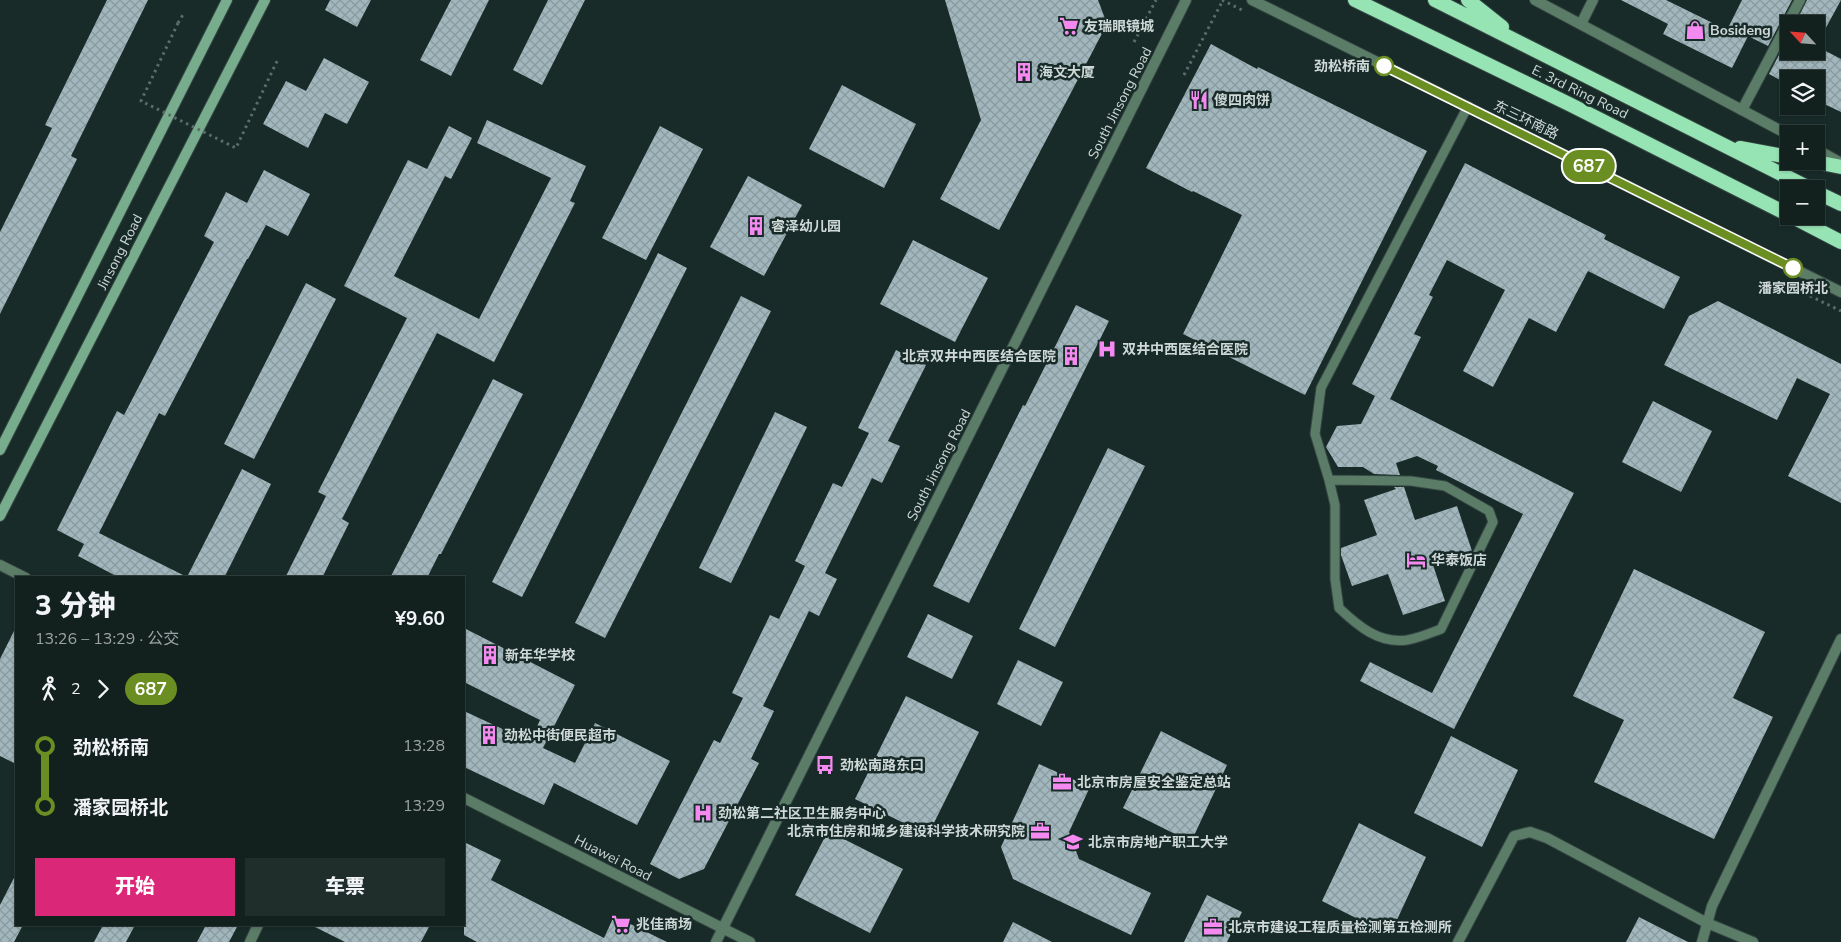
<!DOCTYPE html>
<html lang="zh">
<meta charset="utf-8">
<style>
:root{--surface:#12201e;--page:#1f2d2b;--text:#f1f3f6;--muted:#9ca3a4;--line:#313e3c;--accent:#db2777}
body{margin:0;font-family:"Nunito Sans","Noto Sans SC",sans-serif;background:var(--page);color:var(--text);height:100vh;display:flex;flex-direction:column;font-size:19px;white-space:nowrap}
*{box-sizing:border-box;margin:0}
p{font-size:16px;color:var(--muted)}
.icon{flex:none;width:28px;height:28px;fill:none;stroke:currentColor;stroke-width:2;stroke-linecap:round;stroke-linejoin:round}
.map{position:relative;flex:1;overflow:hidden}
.details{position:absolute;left:15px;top:576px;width:450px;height:350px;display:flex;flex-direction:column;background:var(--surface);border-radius:0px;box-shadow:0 1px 4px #0004,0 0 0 1px var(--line)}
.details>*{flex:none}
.badge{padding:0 10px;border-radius:16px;font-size:18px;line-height:32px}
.needle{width:32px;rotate:296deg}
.fabs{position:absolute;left:1780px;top:15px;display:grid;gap:10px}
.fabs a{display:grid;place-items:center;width:45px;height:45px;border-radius:0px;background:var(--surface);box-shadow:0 1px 4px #0004,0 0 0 1px var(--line);font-size:25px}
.map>.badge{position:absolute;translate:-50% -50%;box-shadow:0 0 0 2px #fff}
.legs{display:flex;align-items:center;gap:8px;height:55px;padding:0 20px;font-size:16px}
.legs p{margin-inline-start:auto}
.overview{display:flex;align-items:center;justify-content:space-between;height:85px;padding:0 20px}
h1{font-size:28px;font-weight:800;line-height:38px}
.cta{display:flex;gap:10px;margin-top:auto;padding:10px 20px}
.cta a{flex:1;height:58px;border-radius:0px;background:var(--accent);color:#fff;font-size:20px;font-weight:800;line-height:58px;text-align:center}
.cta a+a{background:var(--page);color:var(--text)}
ul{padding:0 20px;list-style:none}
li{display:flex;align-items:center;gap:18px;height:60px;font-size:19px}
li i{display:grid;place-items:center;width:8px;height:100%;margin:0 6px;background:currentColor}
li i::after{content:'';width:12px;height:12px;margin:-6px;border:4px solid;border-radius:50%;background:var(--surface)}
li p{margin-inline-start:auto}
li:first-child i{background:linear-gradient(#0000 50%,currentColor 0)}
li:last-child i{background:linear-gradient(currentColor 50%,#0000 0)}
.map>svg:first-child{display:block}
.building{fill:url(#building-cross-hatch)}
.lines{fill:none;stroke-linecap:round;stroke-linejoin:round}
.service-casing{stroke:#354744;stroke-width:11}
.minor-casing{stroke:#354744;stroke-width:12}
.tertiary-casing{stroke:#354744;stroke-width:12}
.secondary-casing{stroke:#354744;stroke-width:12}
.trunk-casing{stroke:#354744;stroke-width:16}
.path{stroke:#5c6c6a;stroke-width:3;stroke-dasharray:2.5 4;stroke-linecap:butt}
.service{stroke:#5b7c67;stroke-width:9}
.minor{stroke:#5b7c67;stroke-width:10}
.tertiary{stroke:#5b7c67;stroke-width:10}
.secondary{stroke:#77ac8c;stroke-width:10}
.trunk{stroke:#96e3b4;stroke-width:14}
.path-bridge{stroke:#5c6c6a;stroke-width:3;stroke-dasharray:2.5 4;stroke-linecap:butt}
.line-1-casing{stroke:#fff;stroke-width:11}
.line-1{stroke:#6b8e23;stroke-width:8}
.stop-1-dot{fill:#fff;stroke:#6b8e23;stroke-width:2.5}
.labels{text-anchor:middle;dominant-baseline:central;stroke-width:5;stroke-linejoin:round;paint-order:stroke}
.poi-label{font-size:14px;font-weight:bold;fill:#ced9d7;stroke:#182b28;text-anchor:start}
.stop-label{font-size:14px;font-weight:bold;fill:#ced9d7;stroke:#182b28;text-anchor:end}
.street-label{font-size:14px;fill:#ced9d7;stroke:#182b28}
</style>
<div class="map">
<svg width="1841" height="942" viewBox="0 0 1841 942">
<defs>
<pattern id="building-cross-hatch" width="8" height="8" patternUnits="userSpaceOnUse" patternTransform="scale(1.25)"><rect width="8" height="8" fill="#a2b7bd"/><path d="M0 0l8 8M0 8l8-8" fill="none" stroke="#899a9e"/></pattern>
</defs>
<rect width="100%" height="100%" fill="#182b28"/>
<path class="building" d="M107,0H148L71,156L77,159L0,314V232L52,128L45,125Z
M330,0H371L357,27L325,10Z
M451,0H489L451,76L420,60Z
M548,0H585L542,85L513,70Z
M945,0H1098L1107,24L999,230L940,199L981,120Z
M1621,0H1666L1727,30L1742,0H1792L1768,46L1748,36L1732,68L1663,34L1668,24Z
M1807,0H1841L1816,46V24H1795Z
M1789,36V51H1816V46L1841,59V112L1816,100V79H1789V85L1769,74Z
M1211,44L1257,69L1258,67L1427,151L1305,395L1183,334L1242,215L1193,191L1192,192L1146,168Z
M324,58L369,82L347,124L325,113L308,148L263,124L286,81L306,91Z
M842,85L916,124L884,188L809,149Z
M487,120L586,166L570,201L575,203L494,362L437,333L342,519L349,523L322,578H285L326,496L318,492L407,318L344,286L408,160L427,169L449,126L472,138L451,179L445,176L394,276L479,319L551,178L477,143Z
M660,126L703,149L646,260L602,238Z
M1465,163L1606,235L1604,239L1680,277L1664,309L1588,271L1556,332L1529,318L1493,387L1463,371L1505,290L1447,260L1429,295L1433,297L1414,334L1421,337L1390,399L1574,493L1454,729L1360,681L1370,662L1432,693L1523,514L1436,470L1438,466L1417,456L1396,463L1400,475L1374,474L1363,467H1338L1326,447L1337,426L1361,424L1375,396L1352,384Z
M264,170L310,194L288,236L266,225L248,259H247L165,416L159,413L99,533L187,577L242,469L271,484L224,578H120L78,556L84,544L57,530L117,411L124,415L214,242L204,236L226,192L247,203Z
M748,176L802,205L764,276L710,247Z
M913,240L988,278L955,342L880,304Z
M658,253L687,268L522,597L492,582L583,404Z
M306,283L336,299L254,459L224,444Z
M741,296L771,311L605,638L575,623Z
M1718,301L1841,364V503L1788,476L1830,394L1797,378L1777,420L1664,365L1689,316Z
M1076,305L1109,321L969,603L933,586L1023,405L1025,406Z
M896,350L926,365L888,441L900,446L882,483L872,478L825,573L837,579L819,616L809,611L763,706L774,711L751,759L759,763L704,869L679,879L650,864L714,740L720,743L743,698L732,693L770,615L779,619L805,566L795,561L833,483L842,487L869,433L858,428Z
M493,379L523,394L441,554H439L427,578H390Z
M1653,401L1712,431L1681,492L1622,462Z
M775,412L807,427L731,583L699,568Z
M1108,448L1145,466L1055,647L1019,629Z
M1394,487H1404L1415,520L1457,506L1472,551L1471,553L1433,565L1445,601L1403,615L1388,574L1352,586L1341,555V548L1377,535L1364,500L1396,489Z
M1634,569L1765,632L1733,698L1773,717L1714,839L1594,782L1624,720L1573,696Z
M928,614L973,636L952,679L907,657Z
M16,627V764L0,756V659Z
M464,628L575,685L543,748L575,763L595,723L670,761L637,825L554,783L544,805L464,767V711L530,742L540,720L464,682Z
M1018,660L1063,682L1041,726L997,704Z
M906,696L979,732L928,835L855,799Z
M1161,731L1227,765L1191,842L1123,808Z
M1451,736L1518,770L1482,847L1414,813Z
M1039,764L1090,787L1069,832L1079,859L1151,893L1131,935L1013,879L1001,847Z
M1359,823L1426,857L1390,935L1322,901Z
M828,831L903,869L870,933L795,895Z
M464,842L501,860L491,880L604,938L614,916L667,942H477L464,935Z
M16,874V925H23L14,942H0V905Z
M1207,895L1242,912L1227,942H1184Z
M1639,917L1688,942H1626Z
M1013,922L1052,942H1003Z
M103,925H135L126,942H94Z
M206,925H238L229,942H197Z
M311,925H430L421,942H345Z"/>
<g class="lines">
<g class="service-casing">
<path id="service" d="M1329,480L1411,481L1445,486L1489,511L1493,522L1441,629C1430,633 1419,638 1407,640C1379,644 1358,626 1339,608L1335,579V505L1329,480L1315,434L1321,388L1468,106"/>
</g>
<g class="minor-casing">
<path id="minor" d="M1581,24L1593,0
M1742,110L1800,0
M250,942L258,925
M1458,942L1514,836L1530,832L1547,838L1707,923L1753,942
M1702,942L1712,906L1841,639"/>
</g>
<g class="tertiary-casing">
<path id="tertiary" d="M1252,0L1841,292
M1535,0L1789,135
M1816,149L1841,163
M0,565L26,578
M464,798L750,942
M716,942L1186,0"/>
</g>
<g class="secondary-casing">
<path id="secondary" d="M0,450L227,0
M0,516L265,0"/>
</g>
<g class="trunk-casing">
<path id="trunk" d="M1355,0L1569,104L1789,215
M1435,0L1811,189
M1468,0L1502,27
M1740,148L1789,157
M1811,161L1841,167
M1816,192L1841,204
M1791,216L1841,242"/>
</g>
<path class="path" d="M1222,0L1242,10
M178,23L184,13
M1134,42L1156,0
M1184,75L1223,0
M1804,293L1841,311"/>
<use href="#service" class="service"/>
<use href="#minor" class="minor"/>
<use href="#tertiary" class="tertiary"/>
<use href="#secondary" class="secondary"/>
<use href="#trunk" class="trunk"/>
<path class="path-bridge" d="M178,23L141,101L236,148L278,59"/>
</g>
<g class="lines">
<g class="line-1-casing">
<path id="line-1" d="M1384,66L1793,268"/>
</g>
<use href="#line-1" class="line-1"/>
</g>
<defs>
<g id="supermarket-bare" transform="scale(1.5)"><path d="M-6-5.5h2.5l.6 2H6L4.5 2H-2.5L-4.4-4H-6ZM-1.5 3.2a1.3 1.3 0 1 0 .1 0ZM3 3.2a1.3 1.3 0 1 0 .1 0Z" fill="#f489ef" stroke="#182b28" stroke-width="2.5" paint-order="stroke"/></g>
<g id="shop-bare" transform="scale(1.5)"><path d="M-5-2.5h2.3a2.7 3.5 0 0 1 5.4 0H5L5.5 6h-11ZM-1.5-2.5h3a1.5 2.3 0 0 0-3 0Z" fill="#f489ef" stroke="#182b28" stroke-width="2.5" paint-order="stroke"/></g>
<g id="building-bare" transform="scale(1.5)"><path d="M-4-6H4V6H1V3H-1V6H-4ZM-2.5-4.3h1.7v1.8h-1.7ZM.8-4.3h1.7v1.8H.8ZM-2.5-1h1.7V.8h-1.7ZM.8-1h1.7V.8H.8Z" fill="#f489ef" stroke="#182b28" stroke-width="2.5" paint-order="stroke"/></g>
<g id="restaurant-bare" transform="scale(1.5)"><path d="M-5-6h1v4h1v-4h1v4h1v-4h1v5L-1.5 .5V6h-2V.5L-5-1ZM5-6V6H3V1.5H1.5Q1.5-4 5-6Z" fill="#f489ef" stroke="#182b28" stroke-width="2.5" paint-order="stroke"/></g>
<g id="hospital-bare" transform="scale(1.5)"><path d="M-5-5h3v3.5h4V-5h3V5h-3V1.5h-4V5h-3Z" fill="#f489ef" stroke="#182b28" stroke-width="2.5" paint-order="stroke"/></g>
<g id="hotel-bare" transform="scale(1.5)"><path d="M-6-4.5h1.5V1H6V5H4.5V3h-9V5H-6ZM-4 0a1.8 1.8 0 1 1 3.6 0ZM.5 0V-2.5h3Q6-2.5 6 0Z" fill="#f489ef" stroke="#182b28" stroke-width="2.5" paint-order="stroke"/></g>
<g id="bus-bare" transform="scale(1.5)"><path d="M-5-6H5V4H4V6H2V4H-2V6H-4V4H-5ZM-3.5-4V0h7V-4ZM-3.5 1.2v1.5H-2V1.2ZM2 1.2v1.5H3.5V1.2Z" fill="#f489ef" stroke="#182b28" stroke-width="2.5" paint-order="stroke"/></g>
<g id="office-bare" transform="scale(1.5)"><path d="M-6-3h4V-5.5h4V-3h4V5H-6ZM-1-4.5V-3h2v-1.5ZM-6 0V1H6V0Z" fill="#f489ef" stroke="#182b28" stroke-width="2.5" paint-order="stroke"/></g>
<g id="school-bare" transform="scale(1.5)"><path d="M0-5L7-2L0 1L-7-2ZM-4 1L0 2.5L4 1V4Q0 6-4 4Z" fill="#f489ef" stroke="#182b28" stroke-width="2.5" paint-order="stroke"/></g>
</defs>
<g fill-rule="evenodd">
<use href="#supermarket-bare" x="1069" y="26"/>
<use href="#shop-bare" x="1695" y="30"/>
<use href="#building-bare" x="1024" y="72"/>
<use href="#restaurant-bare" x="1199" y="100"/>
<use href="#building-bare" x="756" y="226"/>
<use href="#hospital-bare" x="1107" y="349"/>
<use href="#building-bare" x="1071" y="356"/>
<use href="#hotel-bare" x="1416" y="560"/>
<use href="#building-bare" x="490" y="655"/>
<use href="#building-bare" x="489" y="735"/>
<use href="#bus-bare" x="825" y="765"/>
<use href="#office-bare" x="1062" y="782"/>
<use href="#hospital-bare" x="703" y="813"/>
<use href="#office-bare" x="1040" y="831"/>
<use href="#school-bare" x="1073" y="842"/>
<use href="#supermarket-bare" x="621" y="924"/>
<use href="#office-bare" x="1213" y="927"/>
</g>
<g class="stop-1-dot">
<circle cx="1384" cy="66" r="9"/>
<circle cx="1793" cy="268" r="9"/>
</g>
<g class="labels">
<g class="poi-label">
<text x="1084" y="26">友瑞眼镜城</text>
<text x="1710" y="30">Bosideng</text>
<text x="1039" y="72">海文大厦</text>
<text x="1214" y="100">傻四肉饼</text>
<text x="771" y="226">睿泽幼儿园</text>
<text x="1122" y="349">双井中西医结合医院</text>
<text x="1056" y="356" text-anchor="end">北京双井中西医结合医院</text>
<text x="1431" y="560">华泰饭店</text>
<text x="505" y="655">新年华学校</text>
<text x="504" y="735">劲松中街便民超市</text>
<text x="840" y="765">劲松南路东口</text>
<text x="1077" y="782">北京市房屋安全鉴定总站</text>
<text x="718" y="813">劲松第二社区卫生服务中心</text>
<text x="1025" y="831" text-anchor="end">北京市住房和城乡建设科学技术研究院</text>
<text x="1088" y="842">北京市房地产职工大学</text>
<text x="636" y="924">兆佳商场</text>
<text x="1228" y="927">北京市建设工程质量检测第五检测所</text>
</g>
<g class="stop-label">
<text x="1370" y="66">劲松桥南</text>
<text x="1793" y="288" text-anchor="middle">潘家园桥北</text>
</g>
<g class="street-label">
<text transform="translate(1580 92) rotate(26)">E. 3rd Ring Road</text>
<text transform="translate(1120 103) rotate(-63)">South Jinsong Road</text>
<text transform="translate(1526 120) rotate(26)">东三环南路</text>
<text transform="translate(120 252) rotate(-63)">Jinsong Road</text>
<text transform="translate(939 465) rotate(-63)">South Jinsong Road</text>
<text transform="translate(613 858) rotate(27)">Huawei Road</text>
</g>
</g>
</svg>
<div class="fabs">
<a><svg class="needle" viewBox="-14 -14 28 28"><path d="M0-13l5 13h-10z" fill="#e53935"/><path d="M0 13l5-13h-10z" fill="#9ca3a4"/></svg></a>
<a><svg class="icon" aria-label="layers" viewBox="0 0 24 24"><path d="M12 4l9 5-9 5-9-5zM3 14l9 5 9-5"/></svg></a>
<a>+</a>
<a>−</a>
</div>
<b class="badge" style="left:1589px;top:166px;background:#6b8e23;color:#fff">687</b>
<section class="details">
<div class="overview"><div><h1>3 分钟</h1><p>13:26 – 13:29 · 公交</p></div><b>¥9.60</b></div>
<div class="legs"><svg class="icon" aria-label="walk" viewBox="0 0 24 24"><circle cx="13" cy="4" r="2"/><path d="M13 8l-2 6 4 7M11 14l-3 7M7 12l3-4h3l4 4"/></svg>2<svg class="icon" aria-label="forward" viewBox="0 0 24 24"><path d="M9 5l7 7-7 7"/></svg><b class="badge" style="background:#6b8e23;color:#fff">687</b></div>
<ul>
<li><i style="color:#6b8e23"></i><b>劲松桥南</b><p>13:28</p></li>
<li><i style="color:#6b8e23"></i><b>潘家园桥北</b><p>13:29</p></li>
</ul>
<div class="cta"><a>开始</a><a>车票</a></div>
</section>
</div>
